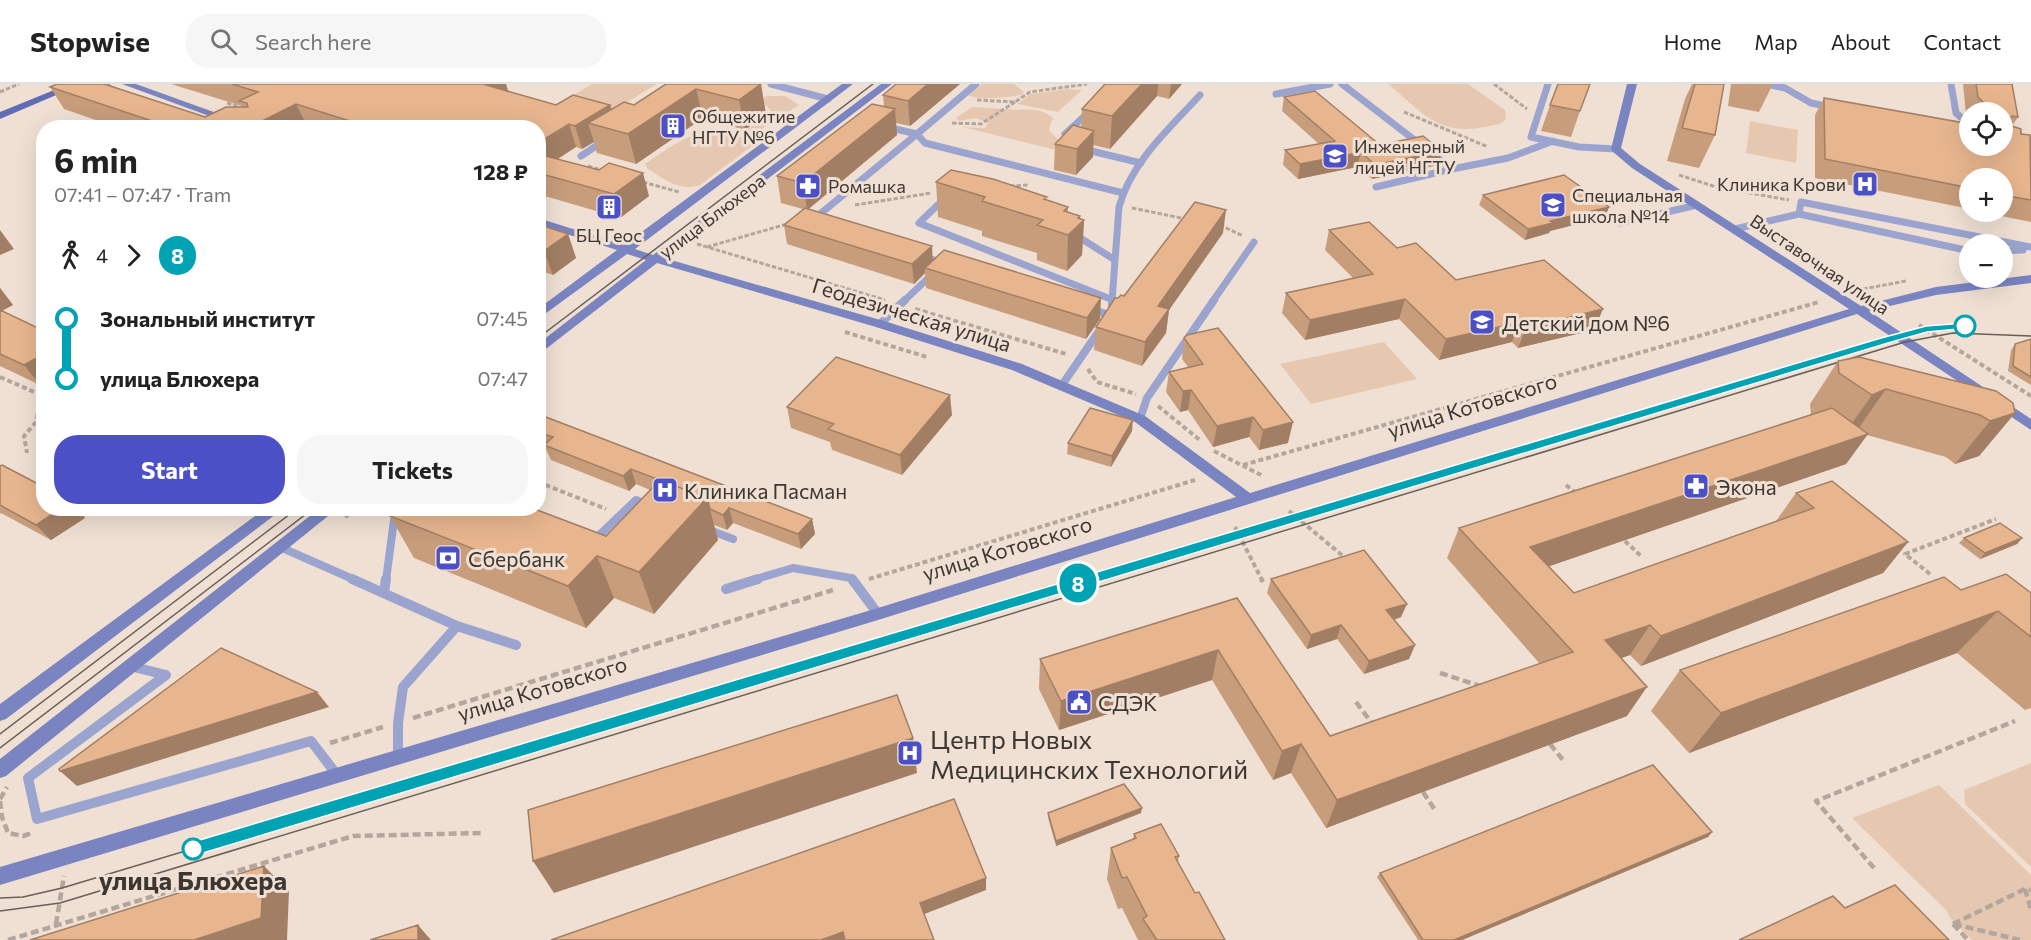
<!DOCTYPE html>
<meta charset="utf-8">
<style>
:root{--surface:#fff;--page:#f6f6f6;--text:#222;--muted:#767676;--line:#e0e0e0;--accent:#4c50c6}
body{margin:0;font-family:Commissioner,sans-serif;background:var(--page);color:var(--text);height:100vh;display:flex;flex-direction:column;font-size:22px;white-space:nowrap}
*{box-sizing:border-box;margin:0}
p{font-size:20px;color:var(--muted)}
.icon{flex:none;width:33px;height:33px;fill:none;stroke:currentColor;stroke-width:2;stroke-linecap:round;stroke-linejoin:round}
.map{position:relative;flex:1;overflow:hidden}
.side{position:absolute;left:36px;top:36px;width:510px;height:396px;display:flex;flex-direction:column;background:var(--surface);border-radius:24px;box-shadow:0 6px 24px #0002}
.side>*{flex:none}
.badge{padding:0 12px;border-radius:20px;font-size:21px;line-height:39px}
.fabs{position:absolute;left:1959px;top:18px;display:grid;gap:12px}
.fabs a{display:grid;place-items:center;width:54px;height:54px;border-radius:50%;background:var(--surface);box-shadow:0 6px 24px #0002;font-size:30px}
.map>.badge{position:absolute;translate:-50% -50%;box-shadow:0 0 0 3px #fff}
.legs{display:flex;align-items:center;gap:9px;height:66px;padding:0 18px;font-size:20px}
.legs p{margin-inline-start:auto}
.overview{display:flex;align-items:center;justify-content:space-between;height:102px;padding:0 18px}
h1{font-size:33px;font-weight:700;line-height:45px}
.primary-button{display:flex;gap:12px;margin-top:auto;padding:12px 18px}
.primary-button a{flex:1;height:69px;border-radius:24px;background:var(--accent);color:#fff;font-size:24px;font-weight:700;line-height:69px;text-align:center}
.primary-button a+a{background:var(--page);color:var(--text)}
ul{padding:0 18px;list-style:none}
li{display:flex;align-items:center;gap:21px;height:60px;font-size:22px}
li i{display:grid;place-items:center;width:9px;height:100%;margin:0 8px;background:currentColor}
li i::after{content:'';width:15px;height:15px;margin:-8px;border:4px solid;border-radius:50%;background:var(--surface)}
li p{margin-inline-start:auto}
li:first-child i{background:linear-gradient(#0000 50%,currentColor 0)}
li:last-child i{background:linear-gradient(currentColor 50%,#0000 0)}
header{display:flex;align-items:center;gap:36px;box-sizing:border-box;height:84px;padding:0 30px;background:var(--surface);border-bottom:2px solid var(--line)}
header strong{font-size:28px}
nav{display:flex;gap:33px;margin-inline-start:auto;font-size:21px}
.search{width:420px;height:54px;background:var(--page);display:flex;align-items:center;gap:15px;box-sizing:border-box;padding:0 21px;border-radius:24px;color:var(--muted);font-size:22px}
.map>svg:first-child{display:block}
.green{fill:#e6c8b0}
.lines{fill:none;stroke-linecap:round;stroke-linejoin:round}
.path-far2{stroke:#b3a69d;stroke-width:3;stroke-dasharray:4.5 2;stroke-linecap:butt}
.path-far1{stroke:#b3a69d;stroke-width:4;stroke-dasharray:5 3;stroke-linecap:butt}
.path{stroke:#b3a69d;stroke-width:4.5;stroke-dasharray:8 4;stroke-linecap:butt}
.lane-far2{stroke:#9ba4ce;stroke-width:7}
.lane-far1{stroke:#9ba4ce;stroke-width:8}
.lane{stroke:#9ba4ce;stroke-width:10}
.secondary{fill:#7984c1;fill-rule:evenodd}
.primary{fill:#616cb7;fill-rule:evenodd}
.tram{stroke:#675f58;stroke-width:1.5}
.wall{fill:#c79d7b}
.shaded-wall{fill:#a27f64}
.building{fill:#e7b68f;stroke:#a27f64;stroke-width:1.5}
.line-1{fill:#00a3b4;stroke:#fff;stroke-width:1.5}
.stop-1-dot{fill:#fff;stroke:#00a3b4;stroke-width:3}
.labels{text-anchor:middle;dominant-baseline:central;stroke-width:6;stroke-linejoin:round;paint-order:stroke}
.far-poi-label{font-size:18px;fill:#3d3732;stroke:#f0e0d4;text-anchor:start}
.far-street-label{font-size:18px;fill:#3d3732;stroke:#f0e0d4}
.street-label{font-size:21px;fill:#3d3732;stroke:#f0e0d4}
.poi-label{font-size:21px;fill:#3d3732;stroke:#f0e0d4;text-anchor:start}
.near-poi-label{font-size:26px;fill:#3d3732;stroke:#f0e0d4;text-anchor:start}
.near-stop-label{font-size:26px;font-weight:bold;fill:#3d3732;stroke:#f0e0d4}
</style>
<header>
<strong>Stopwise</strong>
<div class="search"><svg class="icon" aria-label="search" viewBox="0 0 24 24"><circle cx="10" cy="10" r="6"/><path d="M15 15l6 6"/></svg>Search here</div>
<nav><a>Home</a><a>Map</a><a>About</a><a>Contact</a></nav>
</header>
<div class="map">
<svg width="2031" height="856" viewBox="0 0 2031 856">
<rect width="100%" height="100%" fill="#f0e0d4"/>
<path class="green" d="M592,0H657L616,25L608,27L572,12Z
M982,0H1014L1024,8L1021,11C1008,13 979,17 968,11Z
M1388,0H1468L1505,26L1506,35C1501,41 1493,41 1485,43C1437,52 1422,28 1388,0Z
M1068,5L1082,6L1058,28L1017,20L1031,10Z
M767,12H785L799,21L762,45L768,50L700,101C679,108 665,95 648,85L645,80C666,66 693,45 719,47C728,48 738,53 747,55L748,45L773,29L761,16Z
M972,23C983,24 993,24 1005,25C1023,28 1038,20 1054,35L1051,38L1049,46L1061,59L1060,67L962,43L985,44L988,39L976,34L959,37L956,34Z
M1750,37L1798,46L1796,79L1746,69Z
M1384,258L1417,295L1311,320L1280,280Z
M2031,679V783L1965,720L1964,706Z
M1939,701L2031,791V856H1972L1950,834L1946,826L1852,734Z"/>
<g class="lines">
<path class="path-far2" d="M1494,0L1527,25
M0,8L19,0
M977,16L1015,18L1030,8L1087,0
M227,19L243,24
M1404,28L1488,63
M952,39L981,40L1015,18
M588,82L604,87
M1679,91L1716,103L1789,116
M643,98L679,108
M1010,102L1029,101
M855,121L931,109
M1132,124L1186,135
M1220,141L1243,152
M697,160L885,216
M707,163L787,140
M1863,205L1906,197"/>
<path class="path-far1" d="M915,225L1066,270
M1919,241L2031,312
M845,248L927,273
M1088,285L1097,298L1136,310
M0,293L41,311L36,338L24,352L27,369
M1158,322L1201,357
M1214,367L1263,392
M1243,381L1819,218
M538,398L606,425
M1566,401L1576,409
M1289,427L1343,472
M345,433L356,424
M1235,443L1262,496
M1625,457L1641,472
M1930,490L1905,470L1996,435
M869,495L1195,396"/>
<path class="path" d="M1261,495L1263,498
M1440,589L1480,602
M1356,618L1374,642
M413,634L833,506
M330,659L383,643
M1550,660L1563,676
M1423,708L1435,726
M0,715L7,703
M0,717L2,733L8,749L23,752L32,749
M1874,784L1816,717L2015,637
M2025,805L2031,826
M56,840L64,792
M1953,840L2025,805L2031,806
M1953,840L1968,856
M1954,840L2020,856
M8,856L353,752L483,749"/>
<path class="lane-far2" d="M771,0L828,15
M1342,0L1452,85L1508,74L1553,57
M1548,0L1531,53L1579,63L1616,65
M1766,0L1785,4L1811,19L1831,23
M1951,0L1956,29L1970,41
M1276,10L1330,0
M887,43L917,50L976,0
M1065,50L1090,27
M1083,65L1141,79
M581,72L605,56
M1376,103L1452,85
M946,113L919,139L1113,216
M1799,130L1801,118L2031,163
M814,135L917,50L925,59L1123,109
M1620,139L1697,121
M1735,145L1799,130L1970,167
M1074,150L1115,176
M2002,167L2023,166
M904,217L944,179L921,172
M1112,217L1119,123C1131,78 1170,44 1200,11
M1213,217L1254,158"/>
<path class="lane-far1" d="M1112,220L1113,216
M880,240L905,216
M1062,301L1110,231L1089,225
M1140,335L1147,314L1214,216
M707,445L733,455
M592,458L636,416L650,422
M280,463L355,496
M386,496L394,436L399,424
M753,496L793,484L851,494L853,496"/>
<path class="lane" d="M352,495L457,542L516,561
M852,495L878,530
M726,505L758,495
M384,509L386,495
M130,582L166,591L28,694L37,735L311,657L337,691
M398,672V639L403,603L457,542"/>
<path class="secondary" d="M122,0H136L258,44H242Z
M842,0H853L635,165L653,171L881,0H892L664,174L884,237L1022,280L1145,332L1250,409L1849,225L1632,84L1612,67L1611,65L1627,0H1637L1621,64L1640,80L1861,222L1936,203L2031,191V199L1936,211L1869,227L2031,335V346L1857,230L878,536L0,801V783L878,524L1236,413L1135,338L1012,286L876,243L657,179L538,271V260L646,176L627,170L538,235V225L617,166L538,141V134L624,161Z
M266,424H284L6,635L0,637V620Z
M320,424H338L6,692L0,694V675Z"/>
<path class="primary" d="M69,0H82L0,35V28Z"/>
<path class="tram" d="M538,254L873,0
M0,650L298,424
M0,664L314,424
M0,814L23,813L62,804L1400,402
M0,827L60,819L1905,258L1953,249L2031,252"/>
</g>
<path class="wall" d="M110,0L112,2L205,33L243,23L242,22L171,0H506L508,7L556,21H610L612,25L634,21L666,0H760L766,30L745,46L703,34L636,80L597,69L594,58L582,65L576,63L558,75L649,112L620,134L538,110V44H311L307,42L305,44H119L64,25L50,3Z
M960,0L910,42L896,39L897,51L809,125L932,162V177L1100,235L1086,255L926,204L925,189L914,200L787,160L784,141L803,125L781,119L777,92L884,22L883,11Z
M1105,0H1182L1169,15L1157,12L1110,65L1093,61V73L1076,91L1054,86L1055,60L1081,43L1082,25Z
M1692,0H1724L1715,51L1699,84L1667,77L1685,15Z
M1731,0H1773L1759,28L1728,22Z
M1963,0H2012L2018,33L2012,42L2021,50L2031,53V138L1981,128H2002V94H1970V125L1815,94V31L1824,14L1970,62L2002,28H1970V34L1966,30Z
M1284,13L1380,61L1442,67L1438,81L1372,95L1357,83L1298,95L1283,81L1285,66L1319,60L1282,27Z
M1550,21L1580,27L1571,53L1541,47Z
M936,98L1046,116L1068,123V128L1084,136L1082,171L1067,187L1037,176V169L982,152V147L938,133Z
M1483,111L1609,123L1605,133L1550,147L1549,149L1525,156L1479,121Z
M538,140L568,150L576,174L553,191L538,186Z
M1329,146L1397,164L1456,196L1594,246L1518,264L1512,258L1439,276L1399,235L1305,256L1282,229L1286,209L1353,194L1325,166Z
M1223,149L1169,226L1166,249L1142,282L1094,266L1096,243L1118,214L1124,212Z
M44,151V162L38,154Z
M0,204L13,221L1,227L42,246L40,301L0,282Z
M1184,254L1288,359L1259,366L1249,353L1213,363L1188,326L1180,328L1166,308L1169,288L1188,283L1182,275Z
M2031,255V301L2008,287L2011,266L2015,260Z
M1838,277L2015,329L1979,372L1955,380L1946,373L1867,351L1846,380L1549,482L1574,509L1776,437L1796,409L1908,458L1883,489L1641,582L1630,571L1621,574L1627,632L1326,744L1291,689L1273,696L1212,596L1059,646L1039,605L1040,575L1237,514L1330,652L1540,580L1447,474L1459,444L1811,331L1810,320Z
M787,323L952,331L902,391L832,366L830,358L791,344Z
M538,330L812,435L815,450L801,465L733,439L727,446L714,441L718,456L654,530L614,514L586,544L414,474L390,432L606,452L650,406L636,400L629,407L551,376L545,363L538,361Z
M1132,347L1111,383L1067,370L1068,359Z
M0,382L44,424H77L85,434L51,456L1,429L0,430Z
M1964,454H2022L2017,460L1980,475L1959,459Z
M1271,495L1401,533L1394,536L1415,561L1409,575L1364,590L1337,555L1307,565L1267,509Z
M1961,506L2031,509V624L2025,626L1957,569L1689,669L1651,627L1680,586Z
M1048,729H1141L1056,762L1048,734Z
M1712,748L1708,753L1462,856H1418L1377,793L1380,789Z
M1134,750L1179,772L1178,778L1195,809L1225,856H1138L1122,824L1118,825L1107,795L1111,764L1133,756Z"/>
<path class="shaded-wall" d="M489,0H506L510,14L486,1Z
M761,0L766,30L745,46L739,16Z
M928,0H960L910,42L908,17Z
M1142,0H1158L1157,12L1110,65L1112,32Z
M1171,0H1182L1169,15Z
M696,5L703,34L636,80L628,50Z
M296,20L307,42L305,44H248Z
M610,21L617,43L588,39L594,58L582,65L575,42Z
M895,25L897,51L807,126L803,99Z
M569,40L576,63L538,87V59Z
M1094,47L1093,73L1076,91L1077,65Z
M1442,67L1438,81L1372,95L1375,81Z
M1361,68L1357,83L1298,95L1300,80Z
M643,89L649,112L620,134L614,110Z
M1609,123L1605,133L1550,147L1549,149L1525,156L1528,145L1550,137Z
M1226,126L1223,149L1169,226L1166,249L1142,282L1145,258L1158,222Z
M1080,132V140L1084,136L1082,171L1067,187L1068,151Z
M0,146L14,165L0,171Z
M568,150L576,174L553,191L544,167Z
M932,162L933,182L925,184V189L914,200L912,180Z
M0,204L13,221L0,228Z
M1101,214L1100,235L1086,255L1087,234Z
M1405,215L1399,235L1305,256L1310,236Z
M1603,225L1594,246L1518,264L1526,244Z
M1520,238L1512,258L1439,276L1446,255Z
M44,270V299L40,301L24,281Z
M1886,305L1856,348L1842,353L1872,311Z
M1191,306L1188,326L1180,328L1183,307Z
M950,311L952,331L902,391L900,371Z
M2015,329L1979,372L1955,380L1990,337Z
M1253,333L1249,353L1213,363L1217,342Z
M1133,336L1132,347L1111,383L1112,372Z
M1293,338L1288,359L1259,366L1263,346Z
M1868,350L1846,380L1515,494L1530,463Z
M631,385L636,400L629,407L623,392Z
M707,414L718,456L654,530L639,488Z
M61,424H77L85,434L51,456L36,441Z
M729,424L733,439L727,446L723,431Z
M812,435L815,450L801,465L798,450Z
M2022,454L2017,460L1980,475L1985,469Z
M1908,458L1883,489L1641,582L1661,552Z
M597,472L614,514L586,544L568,502Z
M1407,520L1401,533L1381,540L1386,526Z
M1998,527L1957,569L1689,669L1721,629Z
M1341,541L1337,555L1307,565L1311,551Z
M1650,541L1630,571L1587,586L1605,556Z
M1415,561L1409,575L1364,590L1369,577Z
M1218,566L1212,596L1059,646L1061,617Z
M1647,603L1627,632L1326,744L1337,716Z
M317,608L329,623L77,702L60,687Z
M913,654L917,689L554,809L533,777Z
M1301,660L1291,689L1273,696L1282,667Z
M1142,724L1141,729L1056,762V757Z
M1712,748L1708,753L1462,856H1454Z
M264,782L289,807L287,856H194Z
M986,794V806L922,831L920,819Z
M418,841L431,856H418Z
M843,848L845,856H821Z"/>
<path class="building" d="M57,0H104L205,33L226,23H248L247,19L239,17L258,8L232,0H489L486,1L556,21L573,11L610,21L575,42L569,40L538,59V44H372L296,20L248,44H173L50,3Z
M666,0H761L739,16L696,5L628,50L588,39L624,18L634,21Z
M896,0H928L908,17L883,11Z
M1105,0H1142L1112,32L1082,25Z
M1558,0H1590L1580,27L1550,21Z
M1695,0H1724L1715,51L1682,44Z
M1976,0H2012L2018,33L2012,32L2008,38L2012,42L2021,45V50L2030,51L2031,116L2002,111V94H1970V104L1825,75L1824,14L1970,40V62H2002V28H1987V22L1978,13Z
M1315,7L1380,61L1423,52L1442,67L1375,81L1361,68L1300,80L1285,66L1335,57L1284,13Z
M872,20L895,25L803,99L777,92Z
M1073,41L1094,47L1077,65L1055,60Z
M538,70L599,86L609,79L643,89L614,110L538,89Z
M951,86L993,95L1047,113L1044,115L1068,123L1064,127L1080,132L1078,134L1084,136L1068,151L1037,141L1043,136L982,117L985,113L936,98Z
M1564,91L1609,123L1550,137L1553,139L1528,145L1483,111Z
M1195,118L1226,126L1158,222L1169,225L1145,258L1096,243L1115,214H1118L1121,211L1124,212Z
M805,124L932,162L912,180L784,141Z
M1369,138L1397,164L1416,159L1456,196L1544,176L1603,225L1526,244L1520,238L1446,255L1405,215L1310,236L1286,209L1373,190L1329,146Z
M538,140L568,150L544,167L538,165Z
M44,151V156L38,154Z
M944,166L1101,214L1087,234L925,184Z
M0,226L42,246L44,245V270L24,281L0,270Z
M1218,244L1293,338L1263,346L1253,333L1217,342L1191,306L1183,307L1169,288L1203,280L1184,254L1187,251Z
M2031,255V293L2013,282L2015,260Z
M836,273L950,311L900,371L828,345L834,340L787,323Z
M1859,273L1996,307L2013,319L2015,329L1990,337L1980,331L1886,305L1872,311L1839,289L1838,277Z
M1090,324L1133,336L1112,372L1068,359Z
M1832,324L1868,350L1530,463L1574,509L1814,424L1796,409L1832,397L1908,458L1661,552L1650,541L1605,556L1647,603L1337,716L1301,660L1282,667L1218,566L1061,617L1040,575L1237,514L1330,652L1573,568L1459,444Z
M538,330L812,435L798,450L729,424L723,431L710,425L707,414L631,385L623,392L544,361L553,353L538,348Z
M2,381L44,403V424H61L36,441L0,421V382Z
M660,396L707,414L639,488L597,472L568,502L390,432L398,424H532L606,452Z
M2000,439L2022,454L1985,469L1964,454Z
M1364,466L1407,520L1386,526L1415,561L1369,577L1341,541L1311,551L1271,495Z
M2006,490L2031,509V553L1998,527L1721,629L1680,586L1944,493L1961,506Z
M221,564L317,608L60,687L59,685Z
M897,611L913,654L533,777L528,726Z
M1653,681L1712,748L1454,856H1423L1380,789Z
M1124,700L1142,724L1056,757L1048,729Z
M954,715L986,794L920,819L934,856H845L843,848L821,856H551Z
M1161,740L1179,772L1175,773L1195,809L1199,808L1225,856H1157L1143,835L1147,832L1127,793L1122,794L1111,764L1136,754L1134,750Z
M264,782L261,834L194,856H30Z
M1895,801L1949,856H1739L1833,812L1845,824Z
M418,841V856H370Z"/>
<path class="line-1" d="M1965,239L1969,240V244L1927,248L1888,259L193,772L188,770L186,765L188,760L193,758L1881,254L1926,242Z"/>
<defs>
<g id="building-square" transform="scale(1.35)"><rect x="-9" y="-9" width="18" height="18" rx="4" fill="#4c50c6" stroke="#f0e0d4"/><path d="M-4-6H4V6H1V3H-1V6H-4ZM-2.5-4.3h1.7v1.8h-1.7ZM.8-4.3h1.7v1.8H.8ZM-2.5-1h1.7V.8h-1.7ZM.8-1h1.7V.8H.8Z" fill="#fff"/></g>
<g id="school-square" transform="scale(1.35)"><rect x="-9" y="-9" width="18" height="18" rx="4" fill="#4c50c6" stroke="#f0e0d4"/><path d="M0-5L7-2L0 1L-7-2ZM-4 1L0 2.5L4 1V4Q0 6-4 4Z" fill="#fff"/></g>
<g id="hospital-square" transform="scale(1.35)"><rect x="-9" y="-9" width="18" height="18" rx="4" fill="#4c50c6" stroke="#f0e0d4"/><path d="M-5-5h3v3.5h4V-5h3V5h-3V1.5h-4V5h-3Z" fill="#fff"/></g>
<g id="pharmacy-square" transform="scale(1.35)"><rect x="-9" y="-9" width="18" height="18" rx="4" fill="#4c50c6" stroke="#f0e0d4"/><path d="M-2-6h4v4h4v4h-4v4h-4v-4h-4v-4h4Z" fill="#fff"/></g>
<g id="bank-square" transform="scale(1.35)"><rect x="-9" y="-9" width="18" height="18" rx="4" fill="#4c50c6" stroke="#f0e0d4"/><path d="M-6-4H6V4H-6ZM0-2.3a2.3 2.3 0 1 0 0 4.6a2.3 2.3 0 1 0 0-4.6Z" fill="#fff"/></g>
<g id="civic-square" transform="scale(1.35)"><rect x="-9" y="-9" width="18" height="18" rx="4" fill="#4c50c6" stroke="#f0e0d4"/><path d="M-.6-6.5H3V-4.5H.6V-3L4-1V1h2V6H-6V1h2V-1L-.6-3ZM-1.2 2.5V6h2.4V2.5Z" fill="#fff"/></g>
</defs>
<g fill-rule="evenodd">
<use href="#building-square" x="673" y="42"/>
<use href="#school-square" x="1335" y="72"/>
<use href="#hospital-square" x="1865" y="100"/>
<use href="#pharmacy-square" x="808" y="102"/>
<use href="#school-square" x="1553" y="121"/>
<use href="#building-square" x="609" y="123"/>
<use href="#school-square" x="1482" y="238"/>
<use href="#pharmacy-square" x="1696" y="402"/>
<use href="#hospital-square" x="665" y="406"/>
<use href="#bank-square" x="448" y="474"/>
<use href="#civic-square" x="1079" y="618"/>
<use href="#hospital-square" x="910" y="669"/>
</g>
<g class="stop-1-dot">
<circle cx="1965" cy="242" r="10"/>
<circle cx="193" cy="765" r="10"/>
</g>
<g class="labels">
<g class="far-poi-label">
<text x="692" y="32">Общежитие<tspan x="692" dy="21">НГТУ №6</tspan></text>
<text x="1354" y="62">Инженерный<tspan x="1354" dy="21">лицей НГТУ</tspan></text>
<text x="1846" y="100" text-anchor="end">Клиника Крови</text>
<text x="828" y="102">Ромашка</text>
<text x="1572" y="111">Специальная<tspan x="1572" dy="21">школа №14</tspan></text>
<text x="609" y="151" text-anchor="middle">БЦ Геос</text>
</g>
<g class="far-street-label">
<text transform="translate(712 132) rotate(-37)">улица Блюхера</text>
<text transform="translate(1820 180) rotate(34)">Выставочная улица</text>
</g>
<g class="street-label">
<text transform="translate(912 230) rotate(17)">Геодезическая улица</text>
<text transform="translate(1472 321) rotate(-17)">улица Котовского</text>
<text transform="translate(1007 464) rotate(-17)">улица Котовского</text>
<text transform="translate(542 604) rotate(-17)">улица Котовского</text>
</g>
<g class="poi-label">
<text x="1502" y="238">Детский дом №6</text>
<text x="1716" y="402">Экона</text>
<text x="684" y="406">Клиника Пасман</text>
<text x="468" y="474">Сбербанк</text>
<text x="1098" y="618">СДЭК</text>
</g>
<g class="near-poi-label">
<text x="930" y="654">Центр Новых<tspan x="930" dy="30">Медицинских Технологий</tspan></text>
</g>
<g class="near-stop-label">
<text x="193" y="795">улица Блюхера</text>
</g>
</g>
</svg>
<div class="fabs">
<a><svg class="icon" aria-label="locate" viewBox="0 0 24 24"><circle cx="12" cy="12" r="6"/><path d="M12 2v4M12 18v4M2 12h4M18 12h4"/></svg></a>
<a>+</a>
<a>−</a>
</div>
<b class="badge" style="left:1078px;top:499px;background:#00a3b4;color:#fff">8</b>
<section class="side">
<div class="overview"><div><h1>6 min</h1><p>07:41 – 07:47 · Tram</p></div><b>128 ₽</b></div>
<div class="legs"><svg class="icon" aria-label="walk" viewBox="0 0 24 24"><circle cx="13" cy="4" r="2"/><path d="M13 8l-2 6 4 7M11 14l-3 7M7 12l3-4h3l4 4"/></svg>4<svg class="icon" aria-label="forward" viewBox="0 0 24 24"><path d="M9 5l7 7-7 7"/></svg><b class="badge" style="background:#00a3b4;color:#fff">8</b></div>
<ul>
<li><i style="color:#00a3b4"></i><b>Зональный институт</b><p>07:45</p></li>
<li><i style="color:#00a3b4"></i><b>улица Блюхера</b><p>07:47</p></li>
</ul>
<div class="primary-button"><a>Start</a><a>Tickets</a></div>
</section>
</div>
